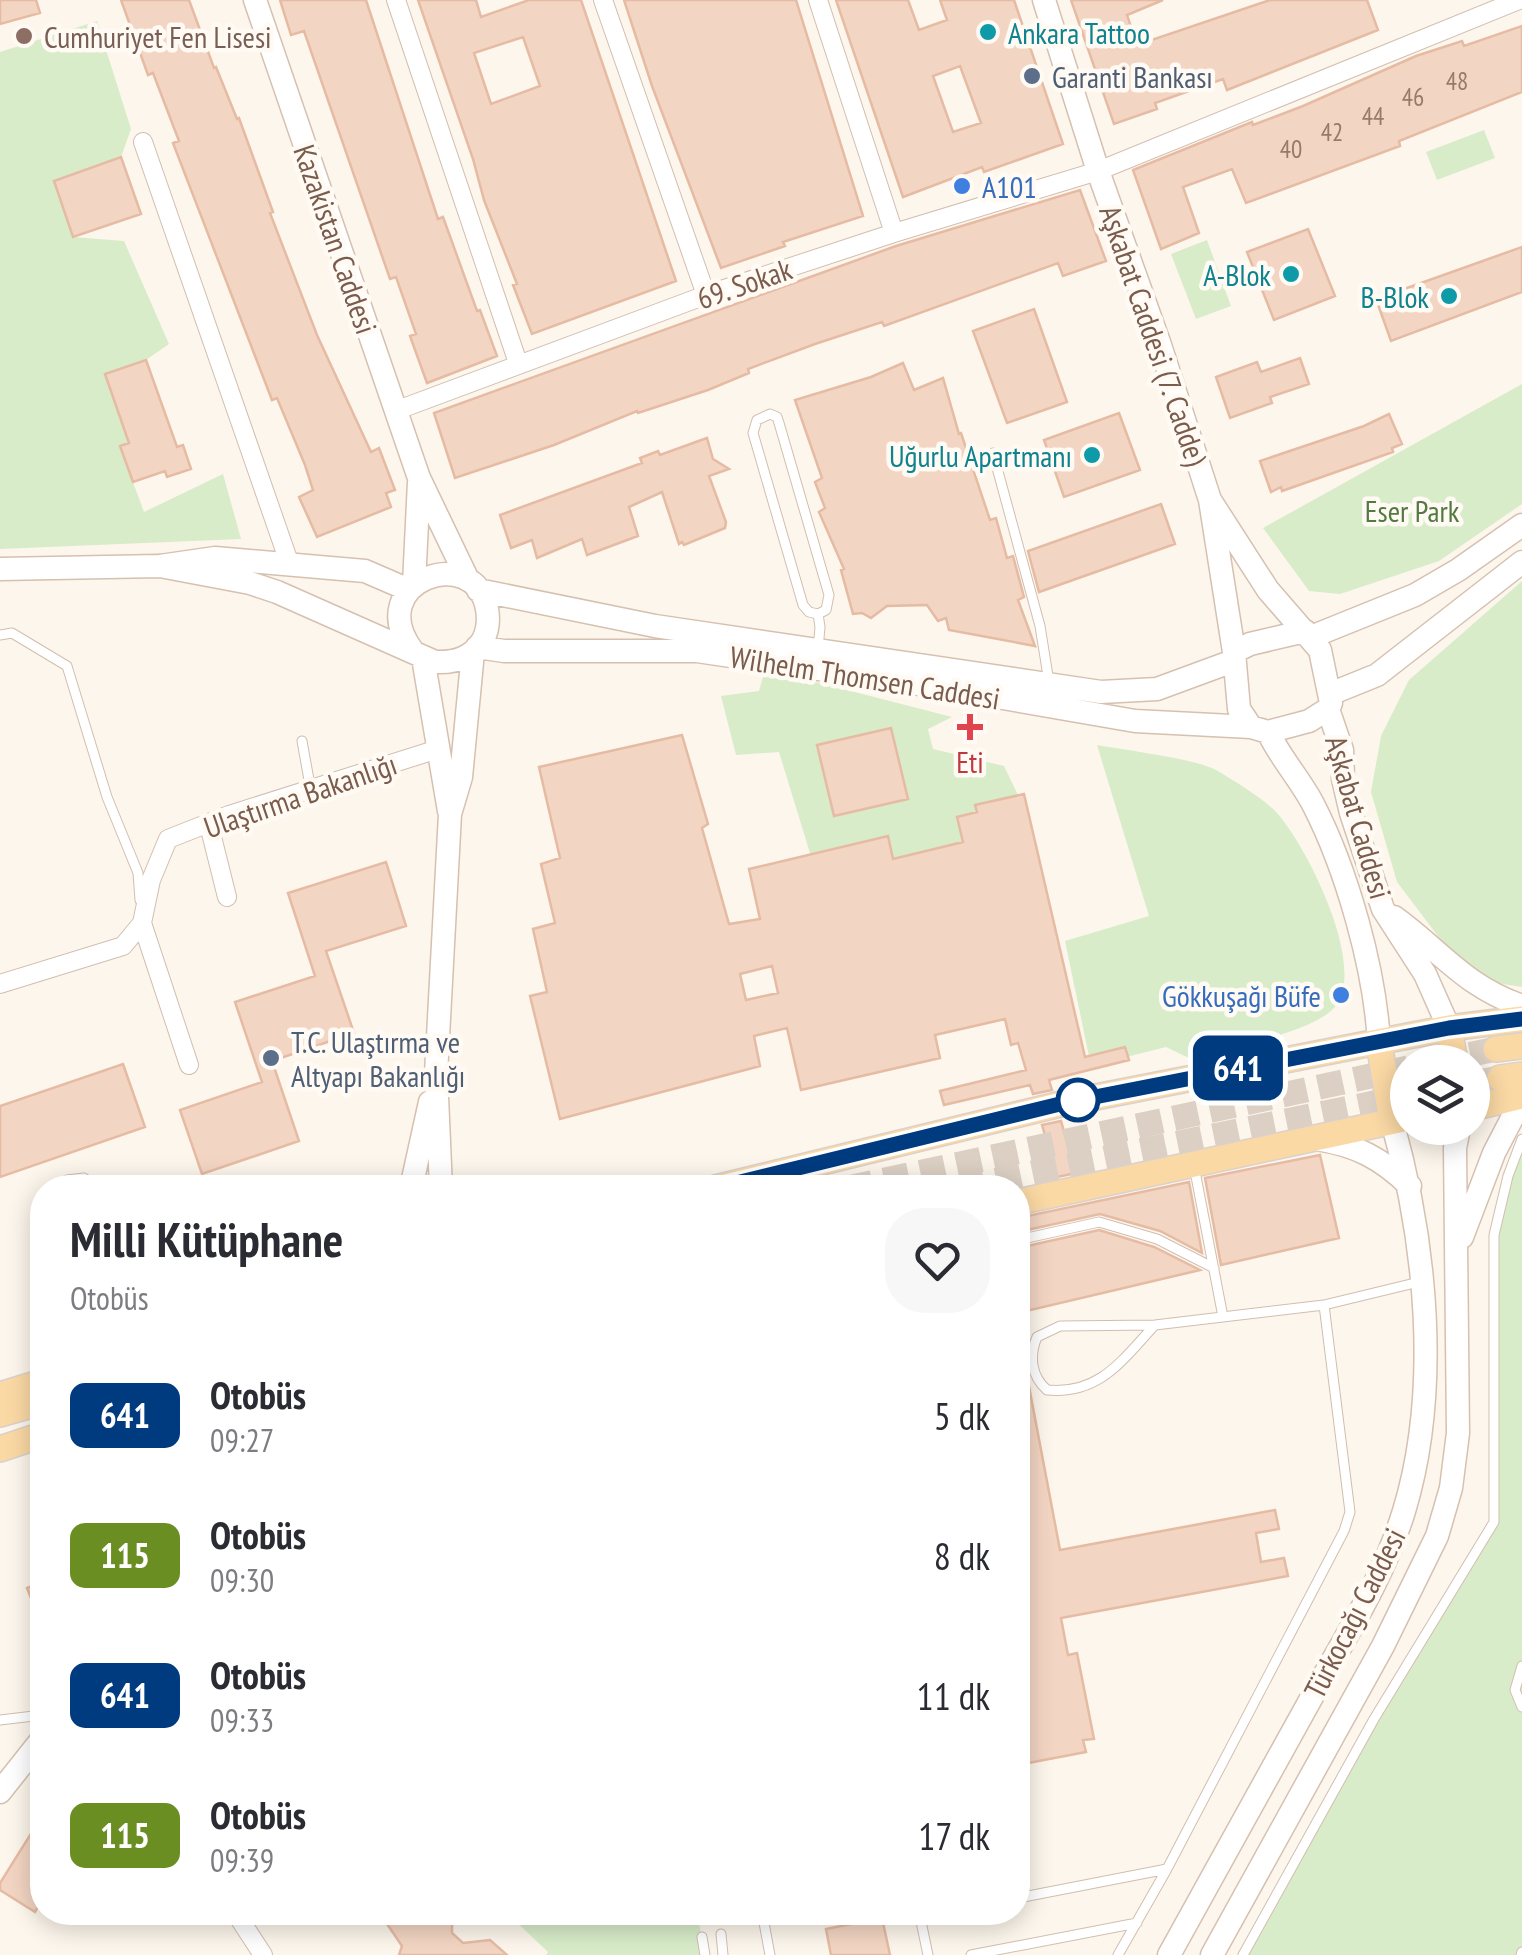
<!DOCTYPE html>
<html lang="tr">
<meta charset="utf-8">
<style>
:root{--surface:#fff;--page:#f7f7f7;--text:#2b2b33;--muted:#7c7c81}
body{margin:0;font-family:"PT Sans Narrow",sans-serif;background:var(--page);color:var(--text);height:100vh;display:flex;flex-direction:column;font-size:38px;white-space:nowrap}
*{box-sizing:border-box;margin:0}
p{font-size:32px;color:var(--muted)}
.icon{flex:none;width:55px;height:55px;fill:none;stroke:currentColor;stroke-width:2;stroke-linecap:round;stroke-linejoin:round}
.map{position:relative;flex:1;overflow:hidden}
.side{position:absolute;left:30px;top:1175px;width:1000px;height:750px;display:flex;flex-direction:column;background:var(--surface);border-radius:40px;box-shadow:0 5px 25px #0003}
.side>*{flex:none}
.badge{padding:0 20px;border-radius:15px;font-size:35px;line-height:65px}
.buttons{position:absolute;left:1390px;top:1045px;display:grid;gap:20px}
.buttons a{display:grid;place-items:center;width:100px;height:100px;border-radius:50%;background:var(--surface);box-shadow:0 5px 25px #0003;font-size:50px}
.map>.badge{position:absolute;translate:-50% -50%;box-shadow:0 0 0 5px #fff}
.round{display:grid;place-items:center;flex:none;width:105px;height:105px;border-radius:40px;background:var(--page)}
.summary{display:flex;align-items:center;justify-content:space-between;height:170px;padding:0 40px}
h1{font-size:48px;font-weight:600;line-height:75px}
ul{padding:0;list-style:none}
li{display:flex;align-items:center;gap:30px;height:140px;padding:0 40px}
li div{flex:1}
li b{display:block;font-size:38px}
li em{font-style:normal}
li .badge{min-width:110px;font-weight:700;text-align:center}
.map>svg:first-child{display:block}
.green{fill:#d8ecc9}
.building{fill:#f3d5c3;stroke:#e6bba3;stroke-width:2.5;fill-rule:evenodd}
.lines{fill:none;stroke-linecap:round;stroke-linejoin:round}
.primary-tunnel{stroke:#dcd0c4;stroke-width:25;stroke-dasharray:25 12;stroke-linecap:butt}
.lane-casing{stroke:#d1beb0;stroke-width:11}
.street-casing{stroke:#d1beb0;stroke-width:20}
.secondary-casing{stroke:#d6c0b0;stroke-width:25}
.primary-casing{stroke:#dad1cd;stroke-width:28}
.lane{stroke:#fff;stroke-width:9}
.street{stroke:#fff;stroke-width:18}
.secondary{stroke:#fff;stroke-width:22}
.primary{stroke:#fbd9a5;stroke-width:25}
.line-casing{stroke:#fff;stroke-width:22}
.line{stroke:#003b80;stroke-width:15}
.culture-dot{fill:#0f9aa8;stroke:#fffaf3;stroke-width:4}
.education-dot{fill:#8d6e63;stroke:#fffaf3;stroke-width:4}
.service-dot{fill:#5c6f8a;stroke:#fffaf3;stroke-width:4}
.shop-dot{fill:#3f7fe0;stroke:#fffaf3;stroke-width:4}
.health-dot{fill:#e0444e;stroke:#fffaf3;stroke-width:4}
.stop-dot{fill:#fff;stroke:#003b80;stroke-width:5}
.labels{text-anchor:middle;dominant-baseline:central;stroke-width:9;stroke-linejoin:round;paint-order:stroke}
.number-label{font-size:25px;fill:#987a6a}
.culture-label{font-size:30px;fill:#0d838f;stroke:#fffaf3;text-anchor:end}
.education-label{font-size:30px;fill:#785e54;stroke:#fffaf3;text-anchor:start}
.service-label{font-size:30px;fill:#4e5e75;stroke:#fffaf3;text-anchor:start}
.shop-label{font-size:30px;fill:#366cbe;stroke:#fffaf3;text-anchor:start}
.street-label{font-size:30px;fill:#7a5c4d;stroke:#fffaf3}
.park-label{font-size:30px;fill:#537a41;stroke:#fffaf3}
.health-label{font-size:30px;fill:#be3a42;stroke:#fffaf3}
</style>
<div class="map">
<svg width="1522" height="1955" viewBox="0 0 1522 1955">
<rect width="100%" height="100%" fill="#fdf6ec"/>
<path class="green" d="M97,21L131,129L121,157L54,181L73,237L124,241L169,344L146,360L105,375L129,443L120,447L144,512L223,474L241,539L0,549V52Z
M1484,130L1495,158L1437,180L1426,152Z
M1207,240L1231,306L1196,319L1171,254Z
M1522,384V504L1439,561L1340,594L1309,591L1263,528Z
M1522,581V987L1490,982L1444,944L1397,882L1371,792L1381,736L1409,680Z
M765,669L952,717L928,729L933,749L1004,766L1018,795L976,806L977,812L958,817L966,855L942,847L916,853L898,880L888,836L817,876L779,752L736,755L721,696L759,691Z
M1097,745C1124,750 1197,759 1216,770C1233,780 1266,800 1278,814C1308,849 1369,969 1334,1008C1313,1032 1223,1050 1191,1059L1166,1047L1091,1066L1065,941L1149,916Z
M1522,1139V1955H1243L1374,1719L1494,1523V1235Z
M507,1913H706L699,1923L705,1955H546L548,1952Z"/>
<path class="building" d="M0,0H36L40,13L0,24Z
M121,0H189L214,68L216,67L237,119L239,118L273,212L270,213L317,335L371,452L379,448L395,490L386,493L391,507L317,537L299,497L313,490L305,465L277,398L272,400L173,143L179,141L153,73L148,75Z
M280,0H366L438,219L443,217L477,311L480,310L497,356L427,383L410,336L416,334L396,277L390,279L304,31L291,35Z
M418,0H476L481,17L529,0H581L676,281L532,334L513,285L517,284L484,200L473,159ZM523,37L540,86L491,104L474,53Z
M624,0H796L863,216L783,242L785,246L721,268L652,86Z
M836,0H908L919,30L947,20L940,0H1014L1063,144L984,172L982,167L903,197ZM960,66L981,123L953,132L933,76Z
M1071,0H1163L1127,15L1137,45L1270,0H1367L1378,30L1227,90L1223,79L1155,103L1157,109L1114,124Z
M1522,26V92L1399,141L1400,146L1246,203L1232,169L1183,187L1199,233L1161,249L1133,170L1252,122L1253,125L1303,106L1416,56L1462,41L1464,46Z
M121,157L141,214L73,237L54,181Z
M1080,190L1106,261L1063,276L1058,263L884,326L882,322L815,344L748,369L749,373L708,390L638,413L637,411L554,445L455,478L434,413L896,246Z
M1308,229L1335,296L1274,320L1247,252Z
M1522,247V292L1391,341L1376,299Z
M1034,309L1067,402L1007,423L973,331Z
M1300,358L1309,384L1270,397L1272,403L1230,418L1216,377L1257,362L1261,372Z
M146,360L177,447L183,445L191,469L167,477L165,471L133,482L120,446L129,443L105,374Z
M903,363L914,390L943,378L959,434L961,433L990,520L996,518L1007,558L1013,556L1024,597L1018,600L1035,646L949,630L946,618L938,621L927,605L887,606L871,618L862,613L853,614L841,570L844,569L819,512L825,508L815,482L822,478L795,400L871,377Z
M1119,413L1140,470L1064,497L1044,440Z
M1389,414L1402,444L1392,448L1393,452L1282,491L1281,487L1271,492L1260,461L1364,426Z
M707,438L713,459L729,469L709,476L726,522L725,528L684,545L682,542L679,544L662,492L629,507L638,536L587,555L582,539L537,558L532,540L511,548L500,515L642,463L640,458L658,451L660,455Z
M1161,504L1175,544L1039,592L1028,551Z
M891,728L908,799L834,816L817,745Z
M682,735L708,824L702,828L729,924L760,919L749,869L888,836L893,859L963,842L957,817L977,812L975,805L1024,794L1085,1057L1125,1047L1129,1060L1049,1080L1052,1090L1033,1094L1030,1085L944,1105L940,1091L1026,1070L1018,1043L1011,1045L1005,1019L935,1035L940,1058L801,1090L787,1028L754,1036L760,1066L560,1119L530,996L547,992L533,929L555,923L541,864L560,858L539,767ZM772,966L778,993L746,1000L740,974Z
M386,862L406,926L326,951L354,1033L272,1061L299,1141L202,1174L180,1110L262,1082L235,1002L315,976L288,893Z
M123,1064L145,1127L0,1177V1106Z
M1061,1121L1076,1173L1057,1177L1042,1125Z
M1320,1155L1339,1238L1221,1265L1205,1178Z
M1189,1182L1202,1253L1160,1231L1100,1214L1018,1232V1218Z
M1099,1230L1154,1247L1200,1270L1018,1313V1248Z
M1018,1360H1024L1060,1550L1275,1510L1279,1529L1256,1533L1261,1562L1284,1558L1288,1576L1061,1618L1068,1655L1077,1653L1094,1739L1083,1740L1086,1752L1018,1765Z
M42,1582V1626L27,1588Z
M42,1816V1900L35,1912L0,1890V1883Z
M379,1912H452V1933L463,1943L490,1940L507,1955H399L402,1946Z
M882,1918L890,1955H831L826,1929Z"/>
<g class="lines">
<path class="primary-tunnel" d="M1434,1062L1496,1049
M1472,1083L1500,1078
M848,1188L1408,1068
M960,1188L1408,1096"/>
<g class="lane-casing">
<path id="lane" d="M770,414L777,417L779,423L829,595L826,610L818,614L809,612L803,605L753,433L757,420Z
M993,453L1040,626L1049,682
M818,614L820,627L818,649
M0,635L12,633L67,666L107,797L138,873L140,900
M302,741L311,791
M1194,1166L1223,1317
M53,1188L67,1180L84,1178L97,1188
M1018,1240L1099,1222L1157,1239L1214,1268
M1155,1325C1122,1360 1100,1395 1047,1390C1031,1376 1029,1356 1037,1337L1060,1326L1155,1325L1324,1305
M1522,1666L1515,1690L1522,1707
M0,1720L42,1715
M1018,1898L1167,1869
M762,1912L770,1955
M919,1912L928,1955
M919,1916L940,1912
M721,1934L723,1955
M702,1937L705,1955
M971,1955L1137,1923
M1118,1955L1167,1869L1344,1531L1350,1512L1324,1305L1419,1282
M1243,1955L1374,1719L1494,1522V1235L1508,1176L1522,1139
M1521,1955L1522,1952"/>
</g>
<g class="street-casing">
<path id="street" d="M396,0L518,363
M603,0L706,295
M818,0L894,233
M143,142L289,562
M395,411L706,295L894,233L1098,171L1519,0
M209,825L227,897
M142,923L189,1065
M0,984L123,946L142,923L151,880L168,839L229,815L438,749
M235,1912L263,1955"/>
</g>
<g class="secondary-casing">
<path id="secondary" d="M255,0L419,478L468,580
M1044,0L1098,171L1160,345L1210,500L1234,652L1239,709L1251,727L1268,732L1309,721L1328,709L1331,703L1320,650L1268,590L1210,500
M160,566L250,583L277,592L435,662C455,663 472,658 483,640C488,630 489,620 487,609C475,542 362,581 412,650
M0,569L160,566L215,558L365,571L409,590
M414,584L419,482
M478,590L655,626L1101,692L1157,689L1233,661
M1311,637L1415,595L1458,570L1522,525
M477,647L504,651H697L946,688L1135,721L1251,727
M1234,652L1250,644L1305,631
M423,658L449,811
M1330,694L1377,675L1522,562
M1328,709L1342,750L1343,779L1351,813L1383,909L1425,974L1449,1028
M1268,732C1281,759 1300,779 1313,804C1347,870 1375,969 1379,1043
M1394,917C1441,951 1464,986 1522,1006
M1316,1139C1356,1145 1381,1158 1410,1186
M411,1188L430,1102
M441,1188L436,1074L450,814L461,777L473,652
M1462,1237L1494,1153L1522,1099
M0,1792L42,1739
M1169,1955C1217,1868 1265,1782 1313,1695C1346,1636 1384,1577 1404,1511C1441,1389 1426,1242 1392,1121
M1212,1955L1383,1646L1437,1536L1451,1488L1458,1433L1455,1148L1459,1128"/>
</g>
<g class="primary-casing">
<path id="primary" d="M1449,1028L1455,1062
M1379,1043L1392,1121
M1496,1049L1522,1046
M1500,1078L1522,1075
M1472,1108L1522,1096
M715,1188L1065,1103L1449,1028L1522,1019
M1018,1202L1408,1118
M0,1395L42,1382
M0,1414L42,1402
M0,1449L42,1435"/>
</g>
<use href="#lane" class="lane"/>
<use href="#street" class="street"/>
<use href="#secondary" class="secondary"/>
<use href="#primary" class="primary"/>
</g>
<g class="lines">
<g class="line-casing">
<path id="line" d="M716,1188L1064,1103L1449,1028L1522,1019"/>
</g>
<use href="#line" class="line"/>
</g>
<g class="culture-dot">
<circle cx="988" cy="32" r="10"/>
<circle cx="1291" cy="274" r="10"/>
<circle cx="1449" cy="296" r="10"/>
<circle cx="1092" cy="455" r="10"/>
</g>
<circle class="education-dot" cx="24" cy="36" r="10"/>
<g class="service-dot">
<circle cx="1032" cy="76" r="10"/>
<circle cx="271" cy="1058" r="10"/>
</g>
<g class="shop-dot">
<circle cx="962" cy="186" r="10"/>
<circle cx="1341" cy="995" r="10"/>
</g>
<path class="health-dot" d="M965 712h10v10h10v10h-10v10h-10v-10h-10v-10h10z"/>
<circle class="stop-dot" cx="1078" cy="1100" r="20"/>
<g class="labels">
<g class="number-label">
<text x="1457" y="81">48</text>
<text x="1413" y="97">46</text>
<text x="1373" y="116">44</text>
<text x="1332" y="132">42</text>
<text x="1291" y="149">40</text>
</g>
<g class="culture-label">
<text x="1008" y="32" text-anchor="start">Ankara Tattoo</text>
<text x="1271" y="274">A-Blok</text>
<text x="1429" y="296">B-Blok</text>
<text x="1072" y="455">Uğurlu Apartmanı</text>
</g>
<g class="education-label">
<text x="44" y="36">Cumhuriyet Fen Lisesi</text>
</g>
<g class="service-label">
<text x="1052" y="76">Garanti Bankası</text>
<text x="291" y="1041">T.C. Ulaştırma ve<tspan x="291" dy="34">Altyapı Bakanlığı</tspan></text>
</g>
<g class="shop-label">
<text x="982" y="186">A101</text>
<text x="1321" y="995" text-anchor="end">Gökkuşağı Büfe</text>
</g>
<g class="street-label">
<text transform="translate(336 239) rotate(71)">Kazakistan Caddesi</text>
<text transform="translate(744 283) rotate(-19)">69. Sokak</text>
<text transform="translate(1154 335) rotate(71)">Aşkabat Caddesi (7. Cadde)</text>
<text transform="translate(865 677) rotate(9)">Wilhelm Thomsen Caddesi</text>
<text transform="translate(300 795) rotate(-19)">Ulaştırma Bakanlığı</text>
<text transform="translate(1359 817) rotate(74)">Aşkabat Caddesi</text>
<text transform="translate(1354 1613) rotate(-63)">Türkocağı Caddesi</text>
</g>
<g class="park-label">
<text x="1412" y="510">Eser Park</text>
</g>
<g class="health-label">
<text x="970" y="761">Eti</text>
</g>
</g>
</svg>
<div class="buttons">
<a><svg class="icon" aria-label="layers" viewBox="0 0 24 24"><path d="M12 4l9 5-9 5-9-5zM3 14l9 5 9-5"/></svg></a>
</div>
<b class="badge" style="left:1238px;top:1068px;background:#003b80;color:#fff">641</b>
<section class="side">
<div class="summary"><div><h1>Milli Kütüphane</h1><p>Otobüs</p></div><a class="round"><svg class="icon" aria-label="heart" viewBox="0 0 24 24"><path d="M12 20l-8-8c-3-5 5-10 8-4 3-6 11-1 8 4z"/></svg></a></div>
<ul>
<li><span class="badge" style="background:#003b80;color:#fff">641</span><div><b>Otobüs</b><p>09:27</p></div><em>5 dk</em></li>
<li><span class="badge" style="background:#6b8e23;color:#fff">115</span><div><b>Otobüs</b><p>09:30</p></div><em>8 dk</em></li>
<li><span class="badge" style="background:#003b80;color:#fff">641</span><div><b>Otobüs</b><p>09:33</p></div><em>11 dk</em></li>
<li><span class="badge" style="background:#6b8e23;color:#fff">115</span><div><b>Otobüs</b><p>09:39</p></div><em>17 dk</em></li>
</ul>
</section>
</div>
